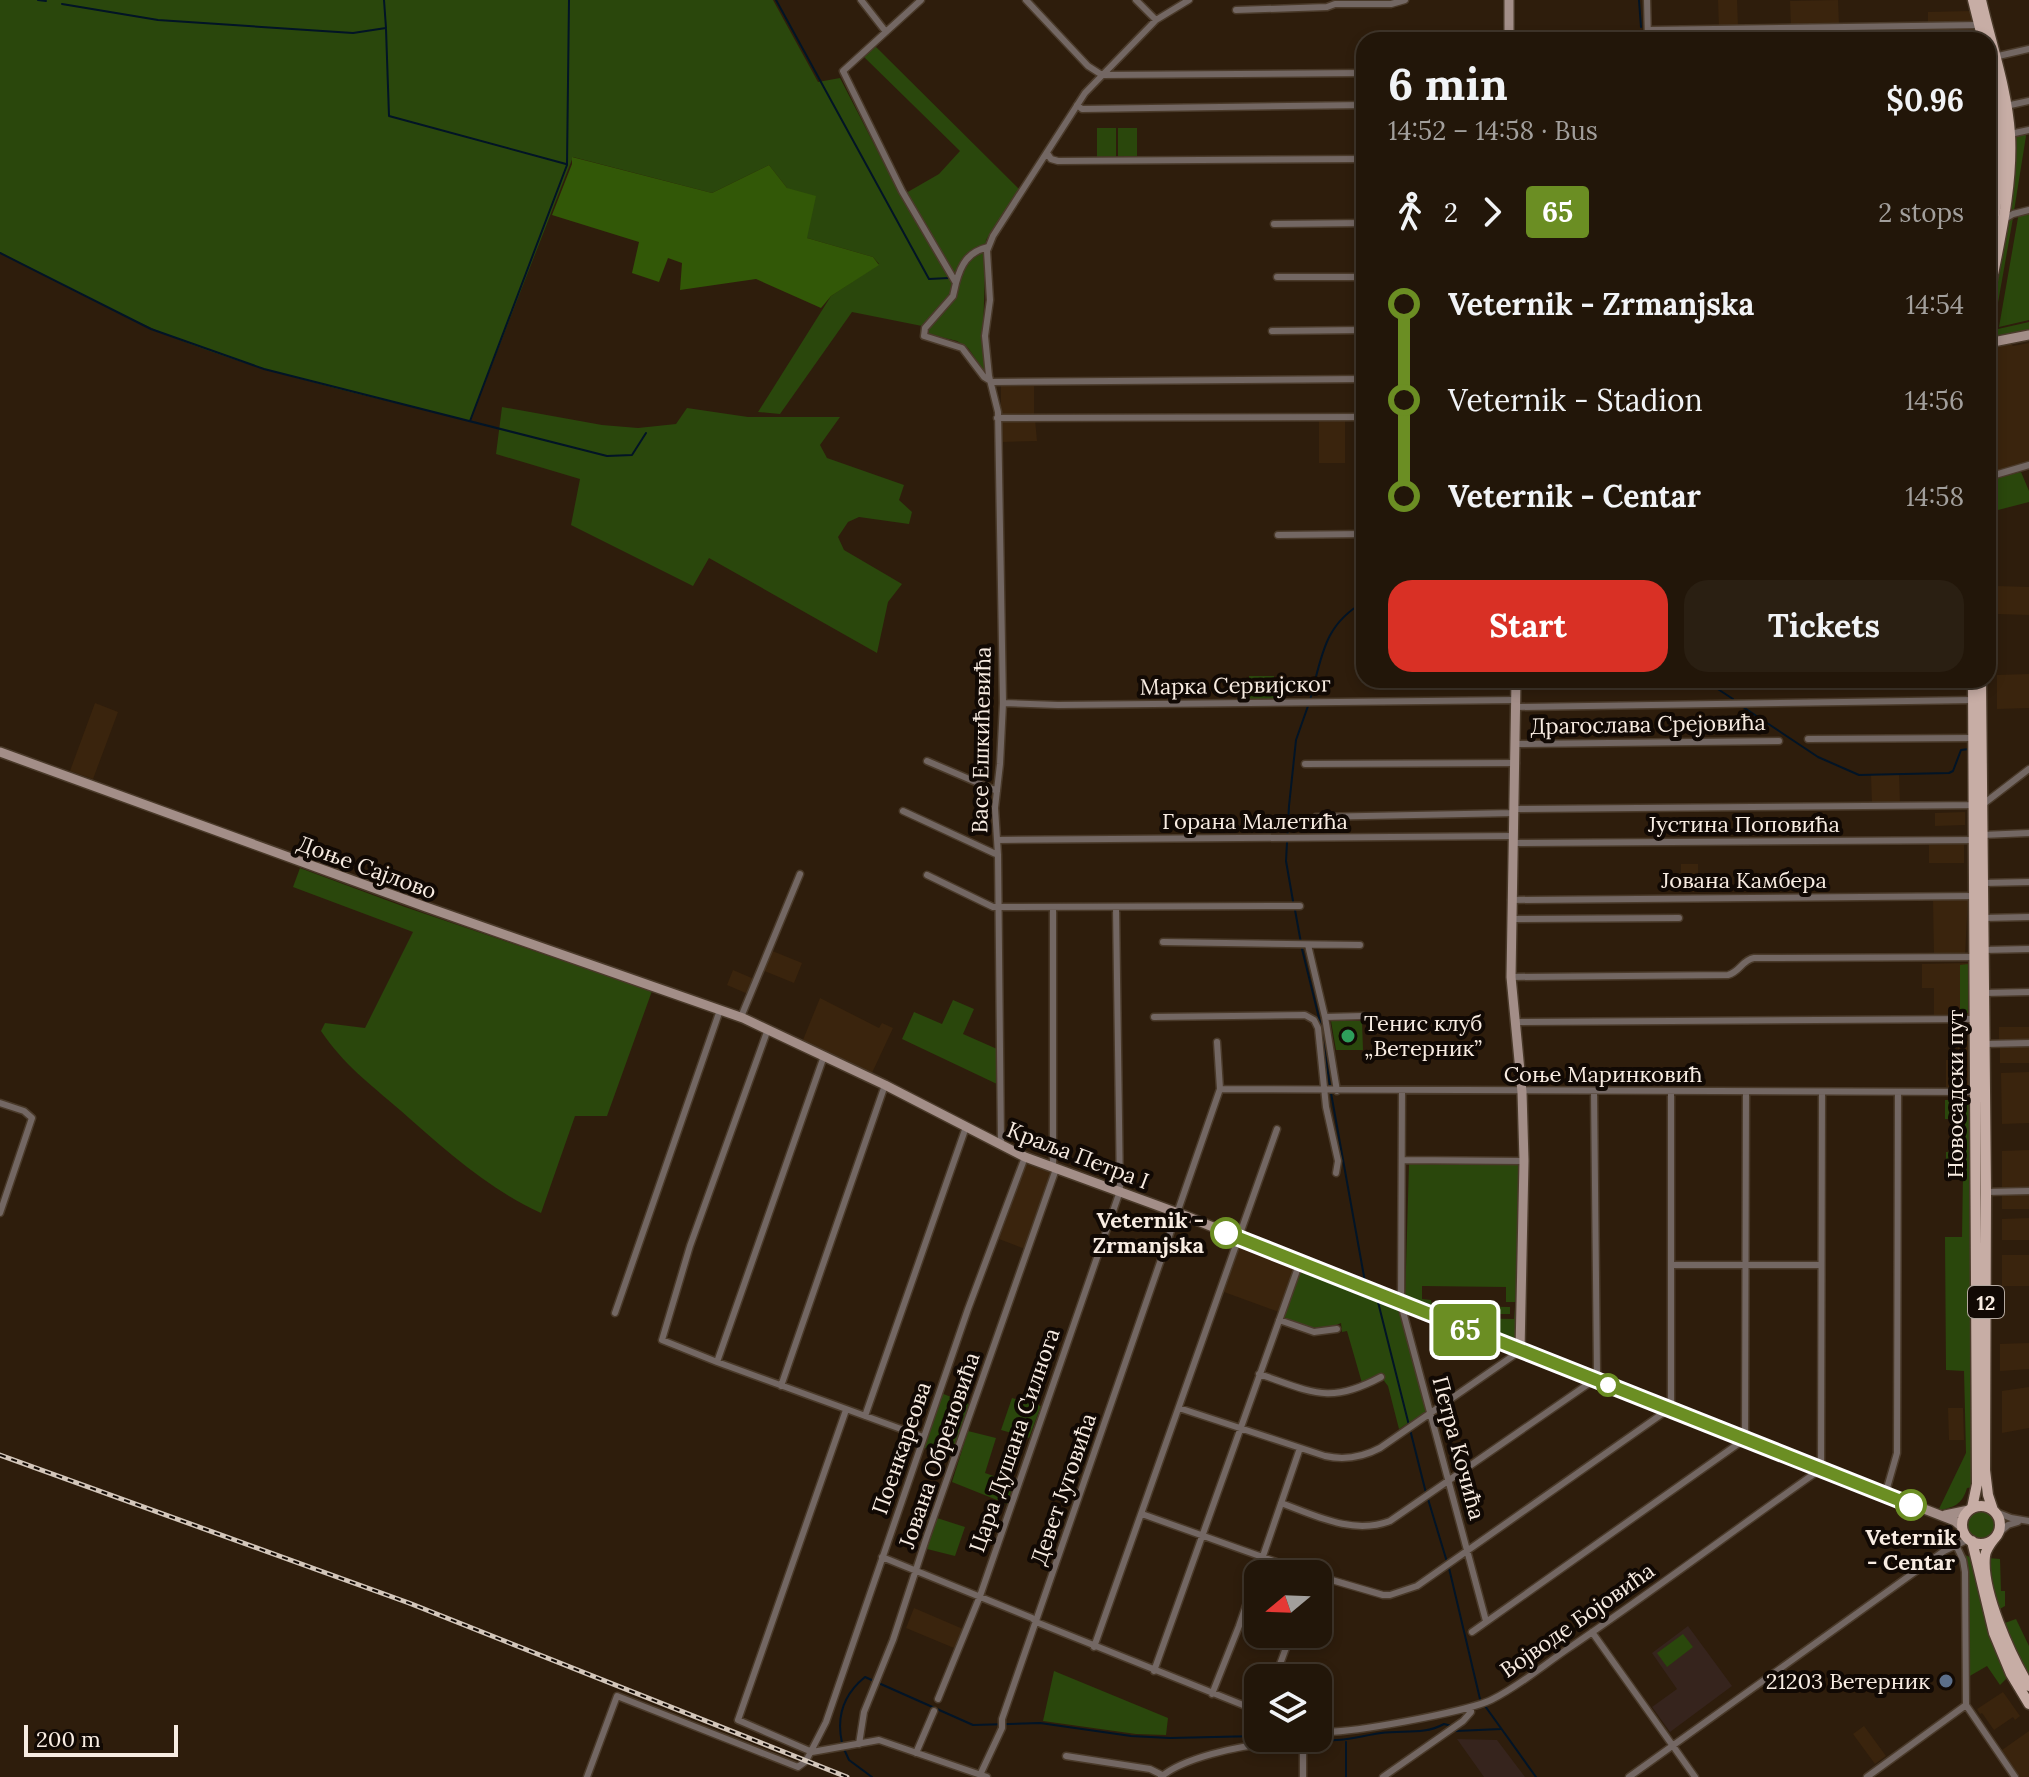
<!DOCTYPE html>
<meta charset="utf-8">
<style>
:root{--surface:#221609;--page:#2a1f12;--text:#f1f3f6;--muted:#a29f9c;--line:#3f352a;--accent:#d93025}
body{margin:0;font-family:Lora,serif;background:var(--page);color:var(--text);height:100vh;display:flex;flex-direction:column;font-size:30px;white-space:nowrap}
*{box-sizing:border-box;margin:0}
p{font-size:26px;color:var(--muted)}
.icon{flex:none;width:44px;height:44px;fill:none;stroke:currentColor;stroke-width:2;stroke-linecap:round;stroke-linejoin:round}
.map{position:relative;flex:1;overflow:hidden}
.panel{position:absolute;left:1356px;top:32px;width:640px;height:656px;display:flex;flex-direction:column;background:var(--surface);border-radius:24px;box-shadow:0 4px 12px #0003,0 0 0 2px var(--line)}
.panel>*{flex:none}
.badge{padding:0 16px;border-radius:6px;font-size:28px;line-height:52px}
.needle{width:52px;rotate:251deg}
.tools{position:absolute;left:1244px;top:1560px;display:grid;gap:16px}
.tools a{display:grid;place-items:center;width:88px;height:88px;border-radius:16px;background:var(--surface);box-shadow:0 4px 12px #0003,0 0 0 2px var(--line);font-size:40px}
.scale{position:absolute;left:24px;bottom:20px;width:154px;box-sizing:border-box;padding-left:8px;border:4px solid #f8ece2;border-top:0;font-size:22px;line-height:28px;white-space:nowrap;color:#f8ece2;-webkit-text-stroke:6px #110904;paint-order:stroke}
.map>.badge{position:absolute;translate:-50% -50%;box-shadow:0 0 0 4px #fff}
.legs{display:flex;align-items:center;gap:12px;height:88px;padding:0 32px;font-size:26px}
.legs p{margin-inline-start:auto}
.overview{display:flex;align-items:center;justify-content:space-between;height:136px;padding:0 32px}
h1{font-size:44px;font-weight:800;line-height:60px}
.primary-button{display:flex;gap:16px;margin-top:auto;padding:16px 32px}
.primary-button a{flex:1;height:92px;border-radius:24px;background:var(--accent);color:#fff;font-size:32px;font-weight:800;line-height:92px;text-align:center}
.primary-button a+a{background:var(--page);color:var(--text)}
ul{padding:0 32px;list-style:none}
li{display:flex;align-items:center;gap:28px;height:96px;font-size:30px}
li i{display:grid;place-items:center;width:12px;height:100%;margin:0 10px;background:currentColor}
li i::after{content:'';width:20px;height:20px;margin:-10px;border:6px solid;border-radius:50%;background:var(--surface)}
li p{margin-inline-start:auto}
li:first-child i{background:linear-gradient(#0000 50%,currentColor 0)}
li:last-child i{background:linear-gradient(currentColor 50%,#0000 0)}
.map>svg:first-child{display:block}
.built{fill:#3a240d}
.education{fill:#36241d}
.green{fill:#2a470c}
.forest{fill:#325807}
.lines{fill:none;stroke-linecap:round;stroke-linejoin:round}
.stream{stroke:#021426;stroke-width:2}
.street-casing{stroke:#4a3a2a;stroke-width:9}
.secondary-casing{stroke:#4a3a2a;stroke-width:12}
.primary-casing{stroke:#4a3a2a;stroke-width:13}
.street{stroke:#736763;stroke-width:6}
.secondary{stroke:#a38e88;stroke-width:9}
.primary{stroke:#c7ada5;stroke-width:10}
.rail-casing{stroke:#d3c6ba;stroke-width:5}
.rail{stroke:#110904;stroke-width:2;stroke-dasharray:6;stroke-linecap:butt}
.line-1-casing{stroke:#fff;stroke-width:18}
.line-1{stroke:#6b8e23;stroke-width:12}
.leisure-dot{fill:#2e9e5b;stroke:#110904;stroke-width:3}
.stop-1-dot{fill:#fff;stroke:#6b8e23;stroke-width:4}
.service-dot{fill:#5c6f8a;stroke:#110904;stroke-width:3}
.labels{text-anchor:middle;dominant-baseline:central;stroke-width:8;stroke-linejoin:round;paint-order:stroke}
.shield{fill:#110904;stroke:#b3a89f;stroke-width:2}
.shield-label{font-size:20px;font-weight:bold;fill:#f8ece2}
.street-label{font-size:22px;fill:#f8ece2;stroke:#110904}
.poi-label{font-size:22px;fill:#f8ece2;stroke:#110904;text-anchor:start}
.stop-label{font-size:22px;font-weight:bold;fill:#f8ece2;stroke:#110904;text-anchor:end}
</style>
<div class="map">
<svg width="2029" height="1777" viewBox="0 0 2029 1777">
<rect width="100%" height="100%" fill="#2e1d0c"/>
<path class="built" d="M1718,0H1737L1738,27L1719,28Z
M1838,0L1839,25L1791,27L1790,1Z
M1971,11L1974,25H1928V12Z
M1974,29L1976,40H1942V29Z
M2010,343L2013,346L2029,343V463L1995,474L1996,345Z
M1001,385H1034V416H1001Z
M1035,419L1037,441L1002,442V420Z
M1319,419H1345V463H1319Z
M1997,586L2029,587V615L1997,614Z
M2029,674V708L1997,709V675Z
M95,703L118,712L93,779L70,771Z
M1871,775H1899L1900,804H1872Z
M1965,812V825L1935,826V813Z
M1964,844V863H1929V845Z
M1681,864H1698V892H1681Z
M1968,898L1965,956H1934L1933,899Z
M770,950L802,963L794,983L762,970Z
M1969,963V1015L1934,1017V988H1922V964Z
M733,970L754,979L748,994L727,985Z
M820,998L879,1028L882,1023L893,1028L871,1075L803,1040Z
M1999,1027H2029V1042H1999Z
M1959,1041H1970V1087H1946V1060H1956Z
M2000,1046H2029V1063H2000Z
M2029,1072V1123L2002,1124L2001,1073Z
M2029,1150V1189H2002V1151Z
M1026,1164L1052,1173L1025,1249L999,1239Z
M2002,1194H2029V1209H2002Z
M2029,1218V1240H2002V1219Z
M1241,1242L1296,1263L1279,1312L1224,1292Z
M2002,1255H2029V1286H2002Z
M2029,1343V1369L2000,1371V1344Z
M2029,1387V1428L2002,1433V1391Z
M1948,1408H1963L1964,1440H1949Z
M914,1608L963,1629L954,1648L906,1628Z
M2003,1692L2020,1716L2015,1720L2013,1717L1994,1730L1982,1713L1980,1714L1977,1709Z
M1864,1726L1886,1756L1875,1764L1853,1734Z
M2029,1731V1777H2020L2002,1750Z"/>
<path class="education" d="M1688,1626L1732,1686L1670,1732L1652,1707L1677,1689L1652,1653Z
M1457,1739L1497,1740L1525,1777H1484Z"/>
<path class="green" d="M0,0H773L818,82L840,78L892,179L934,252L940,248L906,193L939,174L960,151L862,55L874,45L1019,189L986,240L983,333L987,375L968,348L957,341L920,332L922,326L852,312L780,414L758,412L831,296L879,264L873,257L807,238L787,188L769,165L712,193L573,157L470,421C381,399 290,380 204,349C133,324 67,286 0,252Z
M1097,128H1116V158H1097Z
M1118,128H1137V158H1118Z
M2025,133L2026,136L2014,211L2008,206L2013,141L2015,135Z
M2029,210V320L1999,327L2019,212Z
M2013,218L1993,331L1989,326L2004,227L2005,222Z
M2029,322V331L1997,338L1998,329Z
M502,407L602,425L638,428L676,424L687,408L748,417H840L820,445L827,458L904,485L899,500L912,512L909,524L859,517L848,522L838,537L844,550L902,584L888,602L877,653L709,558L693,586L571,525L580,479L496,454Z
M2021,472L2029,491V502L1998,510L1997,478Z
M1249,676H1274V703H1249Z
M300,868L405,907L652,991L607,1116H575L541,1213C488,1189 443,1148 400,1110C370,1084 343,1064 321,1031L325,1023L365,1028L413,932L293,887Z
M1968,964V1013H1960V965Z
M953,1000L974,1009L963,1034L997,1049V1084L902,1039L914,1012L942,1024Z
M1331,1021H1362L1363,1050H1336Z
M1945,1100H1969V1118L1972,1119L1973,1487L1967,1488C1962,1505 1954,1507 1938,1511L1966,1453L1964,1371L1946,1370L1945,1237H1962L1963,1175L1946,1174V1152L1961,1151V1119H1945Z
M1409,1164L1519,1165L1520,1302H1506V1287L1422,1286V1299L1431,1300L1432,1305L1443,1308L1455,1319L1454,1321L1405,1301Z
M1302,1266L1399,1307L1427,1411L1399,1429L1388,1386L1379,1374L1362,1383L1347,1331L1342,1332L1341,1323C1320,1333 1304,1326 1283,1319Z
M1454,1306L1510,1307V1314H1458L1453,1308Z
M1515,1307H1520L1518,1346L1460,1323L1462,1318L1514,1319Z
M941,1393L969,1404L952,1457L922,1447Z
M1012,1398L1041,1406L1029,1438L1001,1430Z
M968,1431L996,1438L985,1473L1014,1483L1007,1504L952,1482Z
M1966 1524a15 15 0 1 1 30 0a15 15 0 1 1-30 0Z
M937,1518L965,1527L955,1556L927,1549Z
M1963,1554L1974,1559L2008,1677L2000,1685L1987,1666L1968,1677V1572Z
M1988,1558L2000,1559L2001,1591H2005V1606L1998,1610Z
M2016,1619L2029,1646V1682L2002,1624Z
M1683,1634L1693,1647L1667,1667L1657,1653Z
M1054,1671L1168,1718L1166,1735L1136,1734L1043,1721Z"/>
<path class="forest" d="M572,157L712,193L769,165L787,188L816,196L807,238L873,257L879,265L831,296L821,308L756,279L680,290L682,263L668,258L659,282L632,273L639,242L552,215L572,164Z"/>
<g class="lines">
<path class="stream" d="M38,0L46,1
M776,0L929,279L949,278
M1639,0L1641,27
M62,4L158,20L353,33L386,28L384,0
M386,29L389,116L566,164
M0,253L151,329L264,369L607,456L632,455L646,433
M470,421L567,165L569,0
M1704,680L1733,699
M1310,700C1322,657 1323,625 1364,602
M1743,707L1818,757L1859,775L1949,773L1953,771L1961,750L1969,749
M1293,901L1286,861L1289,806L1296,740L1308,706
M1295,910L1301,943
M1302,949L1320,1022L1330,1086
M1331,1093L1365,1282L1377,1287V1291
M1377,1298L1426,1493
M1428,1499L1447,1562
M1449,1568L1480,1699L1536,1777
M1456,1731L1501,1729
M1318,1739C1341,1743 1359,1736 1381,1733C1404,1730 1424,1735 1444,1724L1452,1726
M842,1743C836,1716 844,1694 865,1677L973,1725L1040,1723L1131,1736L1170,1738L1258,1736
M844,1749L849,1760L872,1777
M1346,1777V1742"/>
<g class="street-casing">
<path id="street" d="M861,0L886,32
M921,0L843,71L902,191L956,283L953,296L925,328L924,336L962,348L984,377L992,382L1364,379
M1026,0L1088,66L1102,75L1364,73
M1136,0L1156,20
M1647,0L1648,40
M1236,10L1327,7L1335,4H1391L1405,0
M1649,30L1980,25
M1994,57L2029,49
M1077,105L1082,109L1364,105
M2006,106L2029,101
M2010,134L2029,130
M1988,152H2002
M1047,153L1051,159L1058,161L1364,159
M2003,220L2013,214L2029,210
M1274,224L1364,223
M1277,277H1364
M956,283C961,264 968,252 988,247
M1272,331L1364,330
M997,418L1364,417
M1988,477L2029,465
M1278,535L1364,534
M1003,703L1058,705L1516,700
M1516,707L1973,700
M1808,739L1973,738
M1517,744L1779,741
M927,761L997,791
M1305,764L1516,763
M1514,809L1982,805L2029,769
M903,811L998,855
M1316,817L1514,813
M1982,835L2029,833
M997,840L1514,836
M1514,843L1975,840
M927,875L993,907L1300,906
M1983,883L2029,882
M1511,900L1975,896
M1053,908V1168
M1983,918L2029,917
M1512,919L1679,918
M1163,942L1360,945
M1308,945L1325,1017L1337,1091
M1983,950L2029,949
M1511,977L1728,975C1740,972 1742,960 1754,958L1975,957
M1984,993L2029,992
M741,1017L800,874
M1154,1017L1305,1015L1314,1020L1318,1028L1326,1107L1338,1161L1336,1173
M1325,1017L1363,1016
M1515,1022L1975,1019
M768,1029L690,1246L662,1340L717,1362L923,1437
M1985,1044L2029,1043
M1220,1089L1976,1092
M1402,1091L1401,1304L1486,1621
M0,1103L24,1111L32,1118L0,1213
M1001,1145L998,855L995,808L1000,764L1003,703L998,412L989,376L985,336L990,300L987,251L993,236L1085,93L1156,20L1189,0
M1402,1160L1524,1161
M1986,1192L2029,1191
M1671,1265H1821
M615,1313L720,1010
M1279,1320L1314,1332L1337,1329
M717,1362L824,1056
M1259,1374C1312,1392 1329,1405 1381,1377
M781,1386L885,1085
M1179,1408L1325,1456C1343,1460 1363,1457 1380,1448L1520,1351
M846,1410L738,1720L812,1752L879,1740L987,1777
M865,1416L966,1127
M1885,1495L1897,1453L1898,1092
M1281,1503C1316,1516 1353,1535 1390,1521L1594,1380L1597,1372L1594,1092
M1996,1512L2011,1518L2029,1521
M1142,1514L1310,1574
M1998,1534L2008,1525L2018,1522
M1956,1545L1963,1560L1965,1572L1966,1705L2015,1777
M1944,1551L1963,1530
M882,1557L1032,1618L1036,1622L1258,1711
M1318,1576L1383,1595H1390L1417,1586L1669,1409L1671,1404V1092
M1472,1632L1745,1439L1746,1092
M1592,1632L1695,1777
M1094,1647L1277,1129
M1154,1671L1300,1262
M1275,1678L1291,1634
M1212,1694L1239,1626L1300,1448
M938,1699L980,1596L1120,1191L1116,907
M1318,1731C1341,1736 1469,1711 1491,1700C1520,1686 1546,1663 1572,1646C1656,1589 1738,1527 1821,1469L1822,1092
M859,1744L864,1712L893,1640L927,1536L1056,1169
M1303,1744V1777
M916,1753L934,1711
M1066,1756L1150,1769L1162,1775
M980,1775L1002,1728V1719L1220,1089L1217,1042
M587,1777L617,1696L798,1767L806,1761L826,1722L968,1309L1025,1157
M1161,1777C1183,1758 1238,1746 1267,1744C1285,1743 1300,1747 1316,1738
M1383,1777L1463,1721L1471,1712V1707
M1629,1777L1944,1551L1969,1539
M1867,1777L1966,1705"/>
</g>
<g class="secondary-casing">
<path id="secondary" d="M1509,40V0
M1988,343L2029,335
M1516,680L1511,977L1522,1092L1524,1161L1520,1351
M0,752L426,907L743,1018L885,1085L1025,1157L1186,1216L1456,1326L1955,1521L1962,1527
M1945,1515L1969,1510"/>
</g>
<g class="primary-casing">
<path id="primary" d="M1973,0L1983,40
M1981,0C1991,44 2007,89 2010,134C2013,189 1998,246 1988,300
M1988,65L1999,116L2002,166L1988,252
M1981,680L1986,1192L1985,1470L1988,1495L1993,1510
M1962 1525a19 19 0 1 1 38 0a19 19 0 1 1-38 0Z
M1972,1508L1977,1484L1973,680
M1994,1539C1990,1544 1986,1549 1985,1556C1981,1591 2011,1656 2029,1686
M1972,1541L1994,1633L2011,1674L2029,1704"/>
</g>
<use href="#street" class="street"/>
<use href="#secondary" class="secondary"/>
<use href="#primary" class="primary"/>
<g class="rail-casing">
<path id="rail" d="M0,1455L409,1603L847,1777"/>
</g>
<use href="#rail" class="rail"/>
</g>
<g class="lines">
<g class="line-1-casing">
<path id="line-1" d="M1226,1233L1911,1505"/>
</g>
<use href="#line-1" class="line-1"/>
</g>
<circle class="leisure-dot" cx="1348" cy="1036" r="8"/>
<g class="stop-1-dot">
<circle cx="1226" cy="1233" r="14"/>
<circle cx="1608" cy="1385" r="10"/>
<circle cx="1911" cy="1505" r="14"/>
</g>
<circle class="service-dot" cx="1946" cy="1681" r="8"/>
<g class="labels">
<rect class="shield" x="1968" y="1286" width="36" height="32" rx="6"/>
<g class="shield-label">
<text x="1986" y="1302">12</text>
</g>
<g class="street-label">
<text transform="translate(1235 685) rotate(-1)">Марка Сервијског</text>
<text transform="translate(1648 724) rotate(-1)">Драгослава Срејовића</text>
<text transform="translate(981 740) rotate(-89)">Васе Ешкићевића</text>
<text x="1255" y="821">Горана Малетића</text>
<text x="1744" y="824">Јустина Поповића</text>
<text transform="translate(367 867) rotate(20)">Доње Сајлово</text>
<text x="1744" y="880">Јована Камбера</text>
<text x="1603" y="1074">Соње Маринковић</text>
<text transform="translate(1955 1094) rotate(-90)">Новосадски пут</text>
<text transform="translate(1078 1155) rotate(21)">Краља Петра I</text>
<text transform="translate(1014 1440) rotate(-71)">Цара Душана Силнога</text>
<text transform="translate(901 1448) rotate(-71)">Поенкареова</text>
<text transform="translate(1459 1448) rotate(75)">Петра Кочића</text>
<text transform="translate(939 1450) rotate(-71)">Јована Обреновића</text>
<text transform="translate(1063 1489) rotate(-71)">Девет Југовића</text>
<text transform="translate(1577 1620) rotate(-35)">Војводе Бојовића</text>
</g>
<g class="poi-label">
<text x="1364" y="1023">Тенис клуб<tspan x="1364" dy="25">„Ветерник”</tspan></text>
<text x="1930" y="1681" text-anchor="end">21203 Ветерник</text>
</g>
<g class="stop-label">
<text x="1204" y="1220">Veternik -<tspan x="1204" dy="25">Zrmanjska</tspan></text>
<text x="1911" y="1537" text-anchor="middle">Veternik<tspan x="1911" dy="25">- Centar</tspan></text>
</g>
</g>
</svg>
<div class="tools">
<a><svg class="needle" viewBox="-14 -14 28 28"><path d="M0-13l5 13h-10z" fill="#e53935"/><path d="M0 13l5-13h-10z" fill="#a29f9c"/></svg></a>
<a><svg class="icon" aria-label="layers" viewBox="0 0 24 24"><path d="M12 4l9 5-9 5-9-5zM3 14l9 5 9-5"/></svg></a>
</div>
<div class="scale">200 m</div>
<b class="badge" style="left:1465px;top:1330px;background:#6b8e23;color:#fff">65</b>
<section class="panel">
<div class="overview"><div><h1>6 min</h1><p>14:52 – 14:58 · Bus</p></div><b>$0.96</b></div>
<div class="legs"><svg class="icon" aria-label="walk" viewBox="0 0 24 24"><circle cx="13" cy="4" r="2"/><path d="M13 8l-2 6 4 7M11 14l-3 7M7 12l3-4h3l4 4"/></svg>2<svg class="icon" aria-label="forward" viewBox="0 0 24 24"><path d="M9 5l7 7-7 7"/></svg><b class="badge" style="background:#6b8e23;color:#fff">65</b><p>2 stops</p></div>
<ul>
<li><i style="color:#6b8e23"></i><b>Veternik - Zrmanjska</b><p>14:54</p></li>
<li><i style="color:#6b8e23"></i><span>Veternik - Stadion</span><p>14:56</p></li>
<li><i style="color:#6b8e23"></i><b>Veternik - Centar</b><p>14:58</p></li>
</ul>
<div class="primary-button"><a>Start</a><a>Tickets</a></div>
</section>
</div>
